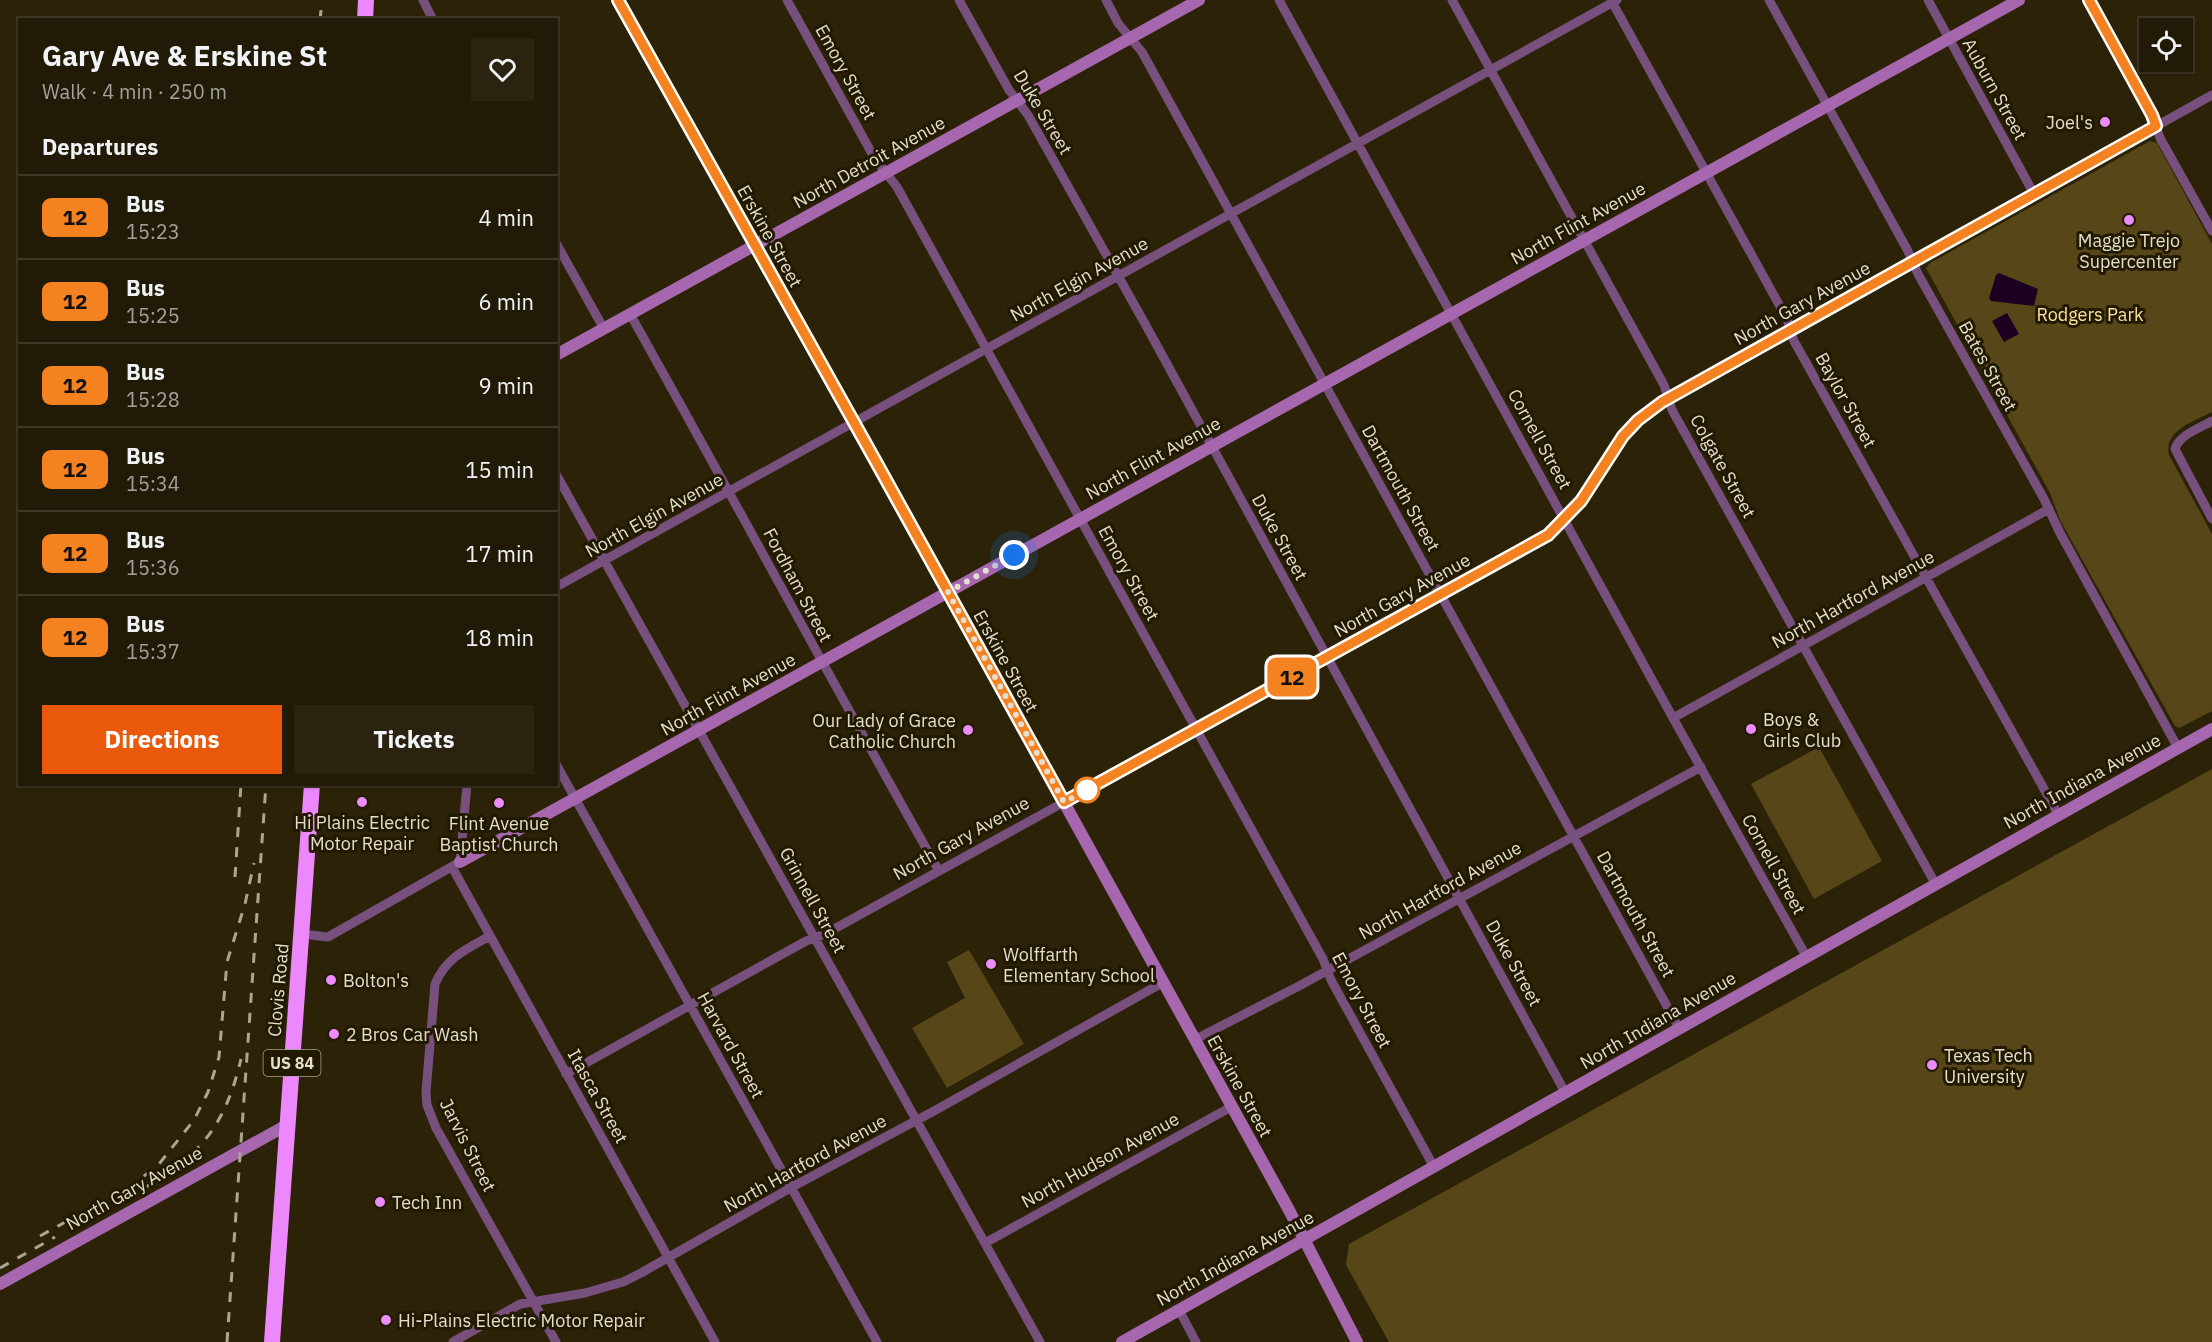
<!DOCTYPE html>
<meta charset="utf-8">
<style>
:root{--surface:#211a06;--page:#292310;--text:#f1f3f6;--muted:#a2a19b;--line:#3e3828;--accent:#ea580c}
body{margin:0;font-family:"IBM Plex Sans",sans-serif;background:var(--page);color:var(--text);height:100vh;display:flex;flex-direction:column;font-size:22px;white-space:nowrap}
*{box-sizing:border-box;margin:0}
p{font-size:20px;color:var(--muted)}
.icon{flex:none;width:33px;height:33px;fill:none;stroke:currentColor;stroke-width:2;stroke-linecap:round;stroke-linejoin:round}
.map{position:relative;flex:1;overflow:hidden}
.panel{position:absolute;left:18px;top:18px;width:540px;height:768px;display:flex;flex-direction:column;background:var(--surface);border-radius:0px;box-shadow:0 2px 4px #0004,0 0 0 2px var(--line)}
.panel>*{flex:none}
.badge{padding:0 12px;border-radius:9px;font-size:21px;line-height:39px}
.fabs{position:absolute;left:2139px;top:18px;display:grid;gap:12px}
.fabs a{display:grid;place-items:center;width:54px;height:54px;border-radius:0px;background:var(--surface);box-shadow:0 2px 4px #0004,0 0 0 2px var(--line);font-size:30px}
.you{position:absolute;width:30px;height:30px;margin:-15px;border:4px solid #fff;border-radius:50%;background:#1a73e8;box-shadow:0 0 0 9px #1a73e833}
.map>.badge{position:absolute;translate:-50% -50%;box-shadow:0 0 0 3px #fff}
h2{padding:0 24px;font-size:22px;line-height:54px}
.round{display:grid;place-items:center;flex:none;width:63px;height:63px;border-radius:0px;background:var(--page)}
.headline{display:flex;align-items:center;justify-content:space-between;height:102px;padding:0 24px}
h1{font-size:28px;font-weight:700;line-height:45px}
.action{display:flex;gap:12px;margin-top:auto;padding:12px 24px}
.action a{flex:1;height:69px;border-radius:0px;background:var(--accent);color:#fff;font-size:24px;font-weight:700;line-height:69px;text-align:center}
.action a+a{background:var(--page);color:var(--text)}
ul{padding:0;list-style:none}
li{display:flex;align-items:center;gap:18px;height:84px;padding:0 24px;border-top:2px solid var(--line)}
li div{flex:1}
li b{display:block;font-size:22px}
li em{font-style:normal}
li .badge{min-width:66px;font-weight:700;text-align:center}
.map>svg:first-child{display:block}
.green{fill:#574617}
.water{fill:#1c0021}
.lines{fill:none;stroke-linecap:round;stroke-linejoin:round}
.street{stroke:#77507d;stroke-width:9}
.secondary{stroke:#a667af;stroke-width:12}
.highway{stroke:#ec88fb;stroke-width:16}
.rail{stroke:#aca592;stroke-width:3;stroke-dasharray:10 10;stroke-linecap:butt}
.line-casing{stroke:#fff;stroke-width:14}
.line{stroke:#f58220;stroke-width:9}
.walk{stroke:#e4decf;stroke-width:6;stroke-dasharray:0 10.8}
.poi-dot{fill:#ec8cfa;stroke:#221901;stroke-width:2}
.stop-dot{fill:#fff;stroke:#f58220;stroke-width:3}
.labels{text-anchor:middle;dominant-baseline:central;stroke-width:6;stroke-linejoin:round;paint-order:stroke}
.shield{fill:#221901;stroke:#aaa391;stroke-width:1.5}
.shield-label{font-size:16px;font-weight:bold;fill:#e4decf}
.street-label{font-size:18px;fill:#e4decf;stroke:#221901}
.poi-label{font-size:18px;fill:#e4decf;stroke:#221901;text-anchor:start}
.park-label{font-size:18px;fill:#fce19a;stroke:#221901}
</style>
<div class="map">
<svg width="2212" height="1342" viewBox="0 0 2212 1342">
<rect width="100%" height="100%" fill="#2c2208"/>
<path class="green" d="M2150,141L2157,143L2212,244V412C2194,421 2163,431 2169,455L2212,534V711L2179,728L2175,726L2060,520L2050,493L1926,268L1930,263Z
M1819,747L1882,861L1814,899L1751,784Z
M2212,769V1342H1389L1346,1265L1349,1244Z
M969,950L1024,1044L947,1088L912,1028L965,998L947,962Z"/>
<path class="water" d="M1999,273L2038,289L2034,306L1991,301L1989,298L1996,275Z
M2007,313L2019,334L2004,342L1992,321Z"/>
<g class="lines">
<path class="street" d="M423,0L433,20
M787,0L875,159L897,187L1323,959L1331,980L1434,1167
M959,0L1009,90L1028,115L1149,331L1566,1094
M1106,0L1118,23L1142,52L1679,1028
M1279,0L1673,718L1806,956
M1452,0L1664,385L1672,410L1935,883
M1611,0L1787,319L1794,341L2058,814
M1769,0L1908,251L1918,274L2044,499L2060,533L2178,748
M1928,0L2034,194
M2089,0L2152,115L2160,138L2212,231
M556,243L604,329
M630,314C734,499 834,686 939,871
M2212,421C2200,428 2179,435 2175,449L2212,519
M556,474L1040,1342
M556,587L1617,0
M1673,718L2049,509
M556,764L877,1342
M452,867L715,1342
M302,934L328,937L460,862L467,784
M490,936C466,949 446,958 435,984L426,1092L427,1105L436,1128L556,1342
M1194,1040L1299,986L1701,767
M566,1074L806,941L825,934L1548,535L1581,501L1623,436L1638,420L1662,402L2212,95
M985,1243L1231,1107
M1179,1310L1196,1342
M453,1342L520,1304L585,1293L623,1282L641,1273L792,1187L934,1111L1162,983"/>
<path class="secondary" d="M618,0L854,422L1289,1210L1357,1342
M556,355L1199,0
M460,862L2019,0
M0,1284L287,1125
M1122,1342L2212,729"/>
<path class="highway" d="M365,20L366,0
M272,1342L312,784"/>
<path class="rail" d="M320,20L322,0
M235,877L241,784
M126,1198C193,1162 223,1135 241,1059
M40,1236L134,1184L159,1164L194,1120L208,1092L219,1057L227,962L245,904L254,863
M0,1268L55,1237
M227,1342L266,784"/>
</g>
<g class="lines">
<g class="line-casing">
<path id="line" d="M618,0L875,460L1064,802L1548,535L1581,501L1623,436L1638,420L1662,402L2156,126L2152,115L2089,0"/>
</g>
<use href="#line" class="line"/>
<path class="walk" d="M1014,555L948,592L1064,802L1093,787L1087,790"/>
</g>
<g class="poi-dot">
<circle cx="2105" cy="122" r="6"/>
<circle cx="2129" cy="220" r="6"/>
<circle cx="1751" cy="729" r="6"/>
<circle cx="968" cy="730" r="6"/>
<circle cx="362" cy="802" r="6"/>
<circle cx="499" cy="803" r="6"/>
<circle cx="991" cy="964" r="6"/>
<circle cx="331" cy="980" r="6"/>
<circle cx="334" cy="1034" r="6"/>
<circle cx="1932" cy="1065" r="6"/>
<circle cx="380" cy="1202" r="6"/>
<circle cx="386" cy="1320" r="6"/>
</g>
<circle class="stop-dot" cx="1087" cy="790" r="12"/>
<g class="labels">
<rect class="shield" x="263.5" y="1050" width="57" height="26" rx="4.5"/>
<g class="shield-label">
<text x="292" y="1063">US 84</text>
</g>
<g class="street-label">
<text transform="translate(846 72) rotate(61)">Emory Street</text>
<text transform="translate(1995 89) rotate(61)">Auburn Street</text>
<text transform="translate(1043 112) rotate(59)">Duke Street</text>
<text transform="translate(869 162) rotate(-29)">North Detroit Avenue</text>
<text transform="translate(1578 223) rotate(-29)">North Flint Avenue</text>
<text transform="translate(770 236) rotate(61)">Erskine Street</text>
<text transform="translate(1079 279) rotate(-29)">North Elgin Avenue</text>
<text transform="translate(1802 303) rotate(-29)">North Gary Avenue</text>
<text transform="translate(1988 366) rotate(61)">Bates Street</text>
<text transform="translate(1846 400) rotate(61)">Baylor Street</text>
<text transform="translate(1540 439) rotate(61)">Cornell Street</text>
<text transform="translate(1153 458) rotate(-29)">North Flint Avenue</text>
<text transform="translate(1723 466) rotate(61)">Colgate Street</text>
<text transform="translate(1401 488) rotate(61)">Dartmouth Street</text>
<text transform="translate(654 515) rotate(-29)">North Elgin Avenue</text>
<text transform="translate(1280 537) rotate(61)">Duke Street</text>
<text transform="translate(1129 573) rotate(61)">Emory Street</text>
<text transform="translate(798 585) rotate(62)">Fordham Street</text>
<text transform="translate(1402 595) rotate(-29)">North Gary Avenue</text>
<text transform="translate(1853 599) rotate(-29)">North Hartford Avenue</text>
<text transform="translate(1006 661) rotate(61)">Erskine Street</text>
<text transform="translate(728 694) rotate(-29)">North Flint Avenue</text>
<text transform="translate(2082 781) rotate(-29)">North Indiana Avenue</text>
<text transform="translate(961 838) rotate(-29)">North Gary Avenue</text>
<text transform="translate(1774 864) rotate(61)">Cornell Street</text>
<text transform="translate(1440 890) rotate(-29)">North Hartford Avenue</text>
<text transform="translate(813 900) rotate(61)">Grinnell Street</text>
<text transform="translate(1636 914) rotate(61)">Dartmouth Street</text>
<text transform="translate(1514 963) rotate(61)">Duke Street</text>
<text transform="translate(278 990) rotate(-85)">Clovis Road</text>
<text transform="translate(1362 1000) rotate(62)">Emory Street</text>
<text transform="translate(1658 1020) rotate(-30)">North Indiana Avenue</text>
<text transform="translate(731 1045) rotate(61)">Harvard Street</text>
<text transform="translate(1240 1086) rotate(61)">Erskine Street</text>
<text transform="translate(598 1096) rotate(61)">Itasca Street</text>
<text transform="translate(468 1145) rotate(63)">Jarvis Street</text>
<text transform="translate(1100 1160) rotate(-29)">North Hudson Avenue</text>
<text transform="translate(805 1163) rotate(-29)">North Hartford Avenue</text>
<text transform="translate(134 1188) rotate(-29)">North Gary Avenue</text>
<text transform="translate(1235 1258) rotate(-29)">North Indiana Avenue</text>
</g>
<g class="poi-label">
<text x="2093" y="122" text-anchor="end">Joel's</text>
<text x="2129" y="240" text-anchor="middle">Maggie Trejo<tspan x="2129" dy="21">Supercenter</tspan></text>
<text x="1763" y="719">Boys &amp;<tspan x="1763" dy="21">Girls Club</tspan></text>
<text x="956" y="720" text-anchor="end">Our Lady of Grace<tspan x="956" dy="21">Catholic Church</tspan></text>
<text x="362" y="822" text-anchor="middle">Hi Plains Electric<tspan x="362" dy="21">Motor Repair</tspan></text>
<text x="499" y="823" text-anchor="middle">Flint Avenue<tspan x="499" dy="21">Baptist Church</tspan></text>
<text x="1003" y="954">Wolffarth<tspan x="1003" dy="21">Elementary School</tspan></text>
<text x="343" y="980">Bolton's</text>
<text x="346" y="1034">2 Bros Car Wash</text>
<text x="1944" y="1055">Texas Tech<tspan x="1944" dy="21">University</tspan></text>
<text x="392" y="1202">Tech Inn</text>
<text x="398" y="1320">Hi-Plains Electric Motor Repair</text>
</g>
<g class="park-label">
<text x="2090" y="314">Rodgers Park</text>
</g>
</g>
</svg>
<div class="fabs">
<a><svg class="icon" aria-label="locate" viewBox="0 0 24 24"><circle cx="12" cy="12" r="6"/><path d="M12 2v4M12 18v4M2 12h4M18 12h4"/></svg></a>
</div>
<div class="you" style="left:1014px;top:555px"></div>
<b class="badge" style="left:1292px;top:677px;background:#f58220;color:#111">12</b>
<section class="panel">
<div class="headline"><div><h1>Gary Ave &amp; Erskine St</h1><p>Walk · 4 min · 250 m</p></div><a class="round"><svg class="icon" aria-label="heart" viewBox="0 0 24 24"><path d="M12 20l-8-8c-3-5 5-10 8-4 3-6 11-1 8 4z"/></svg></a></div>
<h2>Departures</h2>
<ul>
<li><span class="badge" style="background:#f58220;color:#111">12</span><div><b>Bus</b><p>15:23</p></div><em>4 min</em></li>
<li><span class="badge" style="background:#f58220;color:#111">12</span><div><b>Bus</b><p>15:25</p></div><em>6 min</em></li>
<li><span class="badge" style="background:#f58220;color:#111">12</span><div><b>Bus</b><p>15:28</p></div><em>9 min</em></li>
<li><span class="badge" style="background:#f58220;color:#111">12</span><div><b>Bus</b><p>15:34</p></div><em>15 min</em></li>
<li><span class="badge" style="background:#f58220;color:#111">12</span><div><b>Bus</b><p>15:36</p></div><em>17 min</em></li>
<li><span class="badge" style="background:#f58220;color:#111">12</span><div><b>Bus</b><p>15:37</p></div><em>18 min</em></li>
</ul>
<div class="action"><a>Directions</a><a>Tickets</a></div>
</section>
</div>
